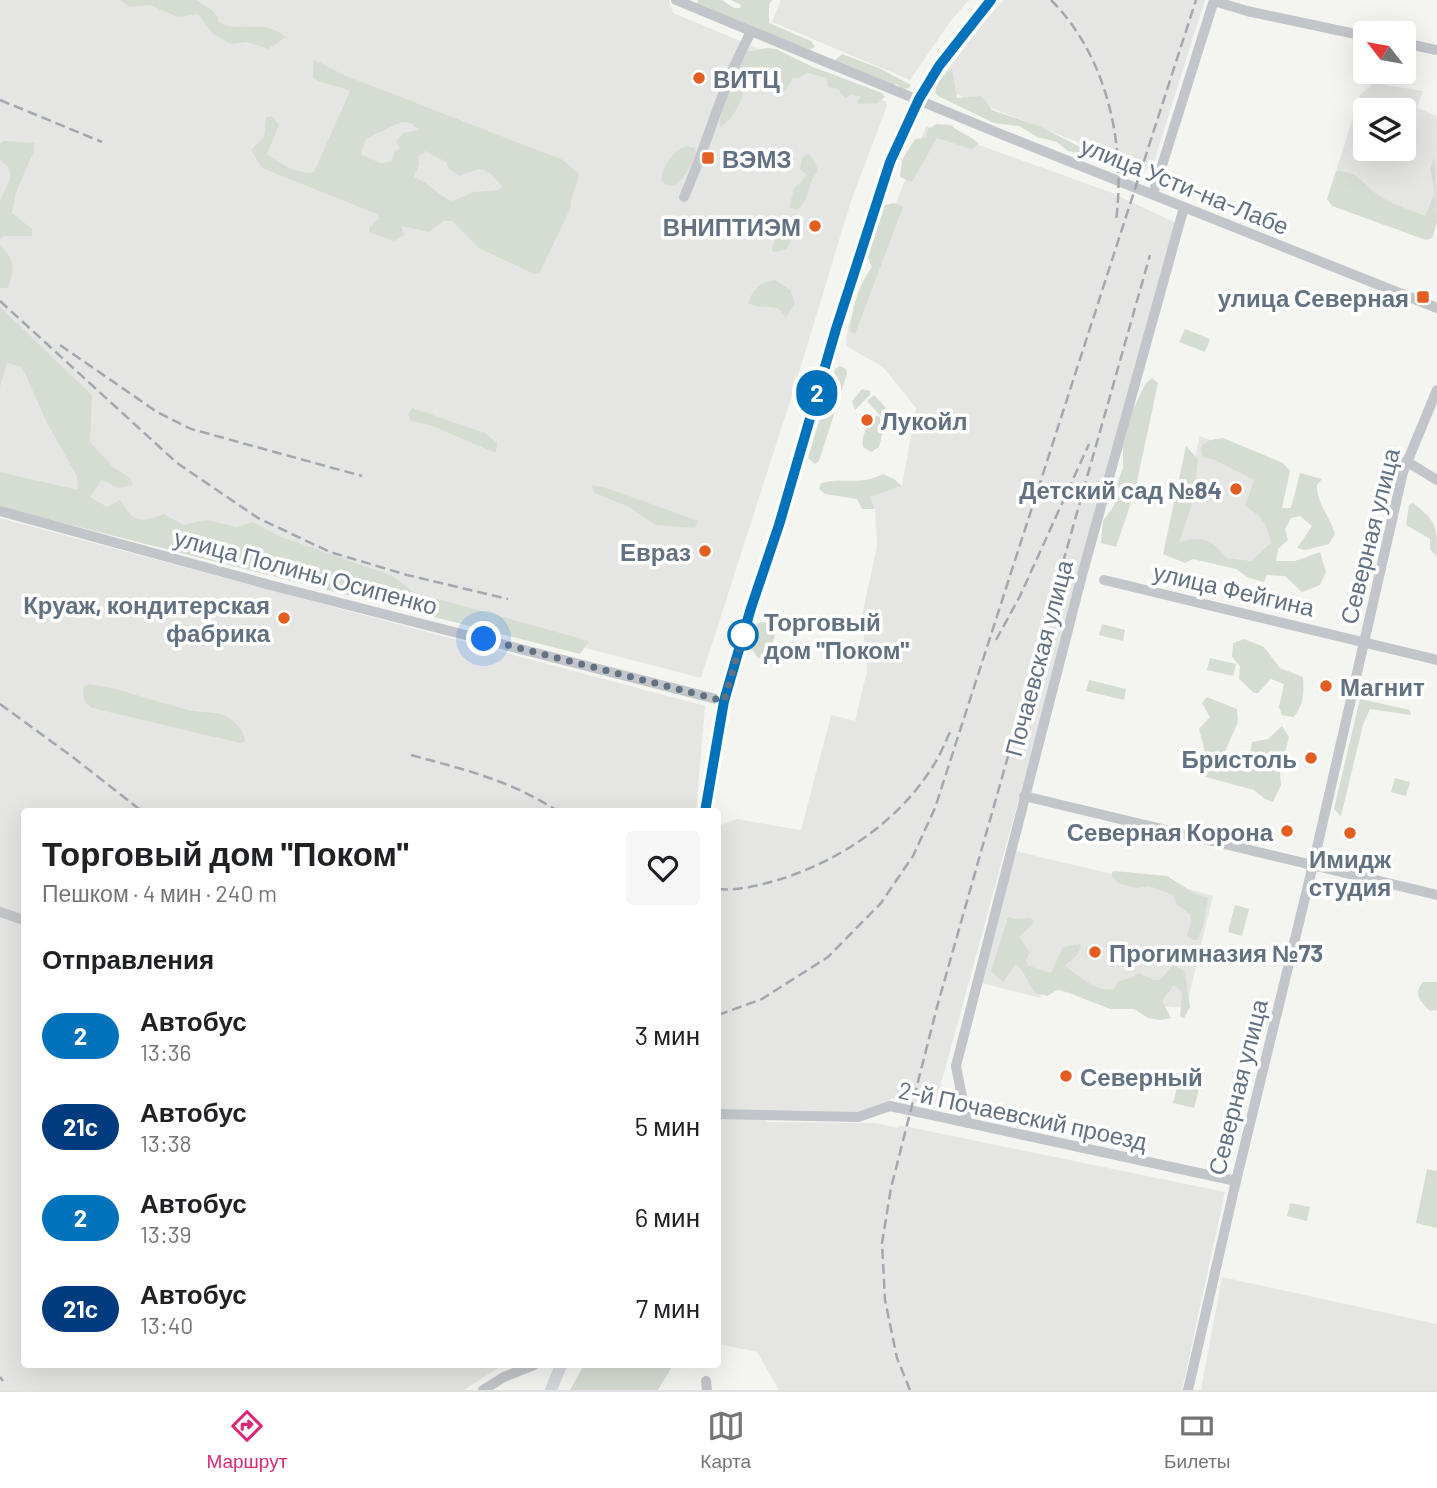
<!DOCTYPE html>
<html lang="ru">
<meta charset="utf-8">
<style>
:root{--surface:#fff;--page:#f6f6f6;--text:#202124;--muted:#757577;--line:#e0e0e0;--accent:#db2777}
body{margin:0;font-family:Barlow,sans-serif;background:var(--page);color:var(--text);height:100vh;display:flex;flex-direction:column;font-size:26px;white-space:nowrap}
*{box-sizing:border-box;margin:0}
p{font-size:23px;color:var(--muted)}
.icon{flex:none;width:38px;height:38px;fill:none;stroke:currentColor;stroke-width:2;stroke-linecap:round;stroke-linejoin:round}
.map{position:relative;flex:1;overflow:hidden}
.sheet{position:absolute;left:21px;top:808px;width:700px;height:560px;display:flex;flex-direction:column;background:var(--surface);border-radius:7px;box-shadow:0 7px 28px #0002}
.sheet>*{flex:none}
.badge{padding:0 14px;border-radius:23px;font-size:24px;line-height:46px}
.needle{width:46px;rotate:301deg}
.buttons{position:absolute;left:1353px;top:21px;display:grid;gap:14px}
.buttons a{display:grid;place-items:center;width:63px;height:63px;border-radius:7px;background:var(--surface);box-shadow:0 7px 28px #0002;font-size:35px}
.you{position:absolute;width:35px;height:35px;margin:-18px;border:5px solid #fff;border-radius:50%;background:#1a73e8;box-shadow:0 0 0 10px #1a73e833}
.map>.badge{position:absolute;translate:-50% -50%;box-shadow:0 0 0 4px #fff}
h2{padding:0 21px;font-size:26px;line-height:63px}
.round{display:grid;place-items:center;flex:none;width:74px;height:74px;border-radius:7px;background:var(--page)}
.summary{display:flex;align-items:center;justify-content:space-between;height:119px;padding:0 21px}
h1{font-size:33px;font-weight:700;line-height:52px}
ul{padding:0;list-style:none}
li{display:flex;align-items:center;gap:21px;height:91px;padding:0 21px}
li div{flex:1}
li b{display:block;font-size:26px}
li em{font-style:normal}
li .badge{min-width:77px;font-weight:700;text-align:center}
.menu{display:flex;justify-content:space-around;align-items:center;height:98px;border-top:2px solid var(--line);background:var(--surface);font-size:19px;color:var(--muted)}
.menu a{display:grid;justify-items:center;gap:4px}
.menu .on{color:var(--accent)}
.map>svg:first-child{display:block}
.built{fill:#e5e6e4;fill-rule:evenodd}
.green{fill:#d5dcd2;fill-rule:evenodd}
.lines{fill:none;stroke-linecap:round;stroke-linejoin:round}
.minor{stroke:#c2c5c9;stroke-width:10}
.major{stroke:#d4d8dc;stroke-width:12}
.rail{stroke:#a2a8ae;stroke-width:2.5;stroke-dasharray:10 5;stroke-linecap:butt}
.line-casing{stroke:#fff;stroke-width:16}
.line{stroke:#0072bc;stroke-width:10}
.walk{stroke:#637282;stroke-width:7;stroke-dasharray:0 12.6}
.poi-dot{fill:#e45d21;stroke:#fff;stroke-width:2.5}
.stop-dot{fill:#fff;stroke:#0072bc;stroke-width:3.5}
.labels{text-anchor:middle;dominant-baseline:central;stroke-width:7;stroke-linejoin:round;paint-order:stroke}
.poi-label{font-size:24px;font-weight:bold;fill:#637282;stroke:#fff;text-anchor:end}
.street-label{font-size:24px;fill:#637282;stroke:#fff}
.stop-label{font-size:24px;font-weight:bold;fill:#637282;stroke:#fff;text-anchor:start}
</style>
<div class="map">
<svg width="1437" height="1390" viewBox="0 0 1437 1390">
<rect width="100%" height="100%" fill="#f4f5f1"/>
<path class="built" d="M0,0H669L673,13L885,101L887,106L851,201L794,389L701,678L0,496Z
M781,0H969L952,19L910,80L772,22Z
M1004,0H1205L1151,171L956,94L945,73L988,17Z
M1374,83L1423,91L1417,108L1437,116V222L1432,238L1327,200L1360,95ZM1365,110H1404V149H1365Z
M926,126L1110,192L1176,223L935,1106L893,1098L879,1108L845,1115L764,1111L765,1122L876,1123L898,1128L899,1125L1225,1192L1182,1390H779L757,1352L718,1344V827L736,819L801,830L831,715L855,721L867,671L862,615L877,546L875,509L870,497L902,486L916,408L883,367L846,346L848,327Z
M1200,436L1290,471L1266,575L1170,554Z
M0,518L705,706L696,812H24V1365H503L464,1390H0Z
M1015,851L1129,878L1144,876L1213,896L1186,1008L1106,1002L1043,987L1040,998L982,983Z
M1222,1277L1437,1324V1390H1201Z"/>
<path class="green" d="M120,0H196L212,10L218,17V22C239,34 262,17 286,37L268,49L247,42L231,44L213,34L198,14L178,17L150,5L129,7Z
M698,0H722L734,8H740L741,5L731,0H772L769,5V23L811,41L815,47L809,50L697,4Z
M767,48L776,49L813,67L882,93L885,97L877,103L860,104L857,102L861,96L851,95L845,98L838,89L828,87L827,78L807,73L799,78H793L785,91L779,92L754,88L745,80C745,97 735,117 721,127L719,124L728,91L745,52Z
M842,54L879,68L911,85L909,88L902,89L897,84L889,85L841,65L835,60Z
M313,61L319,62L344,75L563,160L579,174C578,185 569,199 571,207L540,272L534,274L479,248L452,221H443L429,232L401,226L404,235L394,241L369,232V228L379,218L377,214L262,168L251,150L264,137L266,117L272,116L279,125L267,154C282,164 296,175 314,172L350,91C337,85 324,85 313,78ZM401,122L411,123L419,130L403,133L396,142L401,149L395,150L391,162L380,163L361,154L366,139ZM425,151L446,162L449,169L459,176C483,166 485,166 502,186L498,190L474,192L452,201C436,194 430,183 414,177L419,164L418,157Z
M952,68L957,98L982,96L992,110L1041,127L1084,149L1085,155L1068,151L1057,142L1037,137L1019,126L994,123L938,96L935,92L938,81Z
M937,124L951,125C960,134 971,135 979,144L971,149L937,138L912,182L900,177L902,160L915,139L925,138L928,129Z
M4,141L34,143V151L16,192L12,213L32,229V236H5L0,238V200L11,177L8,167L0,160V143Z
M687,146L694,148L696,152C692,164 685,179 674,186L666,185L661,179C664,164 672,151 687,146Z
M808,154L815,161L818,171C805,186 813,196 797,210L789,207L794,189L807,175L800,169L802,158Z
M1435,156L1437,222L1432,238L1426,240L1332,206L1327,199L1336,171C1359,171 1362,183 1378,195C1391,204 1411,210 1425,216L1435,193L1430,169Z
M894,203L903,207L855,334L850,331C852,308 858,286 872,267L868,257L885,205Z
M790,230L792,238L787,249L774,252L772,250L776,233Z
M0,246C16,259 14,271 8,288H0Z
M775,280L790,290L795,303L784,321L785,317C777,300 765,312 748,303C751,291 762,281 775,280Z
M0,307L92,395L90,442L113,467L130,478L133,485L118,488L102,480L90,497L107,507L120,500C134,523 139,523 164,514L183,525L206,520L237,527L253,522L281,537L393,576L413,592L589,641L580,654L0,507V472L78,490L77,476L47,423L22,367L7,363L0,387Z
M1185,329L1210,339L1205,352L1179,342Z
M840,366L846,369L847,374L819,461L815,464L808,458L835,369Z
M1152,378L1158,383L1135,491L1116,547L1101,543L1103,521L1115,504L1117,484L1123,468V446L1132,412L1145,384Z
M862,389L870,391V395L855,410L852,401Z
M874,395L888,410L886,422L867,401Z
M412,408L485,433L497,443L496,453L430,425L411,421L408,415Z
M877,415L885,424L879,447L871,452L863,447C861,434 868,424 877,415Z
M1223,438L1283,463L1290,471L1282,508H1291L1300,473L1322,479L1317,485C1317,505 1330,516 1335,534L1329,544L1305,550L1297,548L1312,526L1300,516L1291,518L1285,529L1288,540L1278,549L1276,561H1295L1320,552L1326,572L1320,585L1302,592L1285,576L1267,575L1264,582L1249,578L1236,569L1193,559L1185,563L1163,554L1186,446L1198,459L1193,501L1179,542C1202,537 1211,537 1226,558L1251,561L1271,543C1267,524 1262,516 1245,506L1254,480L1215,460L1202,457L1201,446L1210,440Z
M883,474L894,479L902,486L870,497L875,509H862L857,499L825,494L819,489L821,483C842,477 862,486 883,474Z
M591,485L604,487L698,521L695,528L656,525L629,507L595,493Z
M1413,503C1437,521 1437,527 1437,557L1430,549V539L1406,525L1409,505Z
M772,618L776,619C778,632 772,650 761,659L758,658L751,648L758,634L756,628L757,623L769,622Z
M1102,624L1125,630L1123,641L1099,635Z
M1244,639L1264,647L1280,668L1303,677C1304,693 1304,706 1293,717L1282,715L1279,707L1284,684L1271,679L1258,693H1254L1239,679L1240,666L1232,657L1233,643Z
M1210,658L1236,664L1233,676L1207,670Z
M1089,680L1126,689L1124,700L1086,691Z
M89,684C124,689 155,702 189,710C200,713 216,711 226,716C235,721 244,731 245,741L240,743L92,708C83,703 82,696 84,686Z
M1207,697L1237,709L1238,722L1219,765L1247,772L1252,742L1268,739L1282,726L1289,737L1285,753L1268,763L1280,772L1281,785L1273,802L1265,799L1254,790L1198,775L1194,762L1205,752L1199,729L1210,717L1202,703Z
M1360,699L1410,710L1411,715L1370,709L1363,725L1341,816L1334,809Z
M1395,778L1410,782L1406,796L1391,792Z
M1114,871L1167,876L1194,893L1208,898L1203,927L1197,940H1193L1187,936L1191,922L1190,914L1177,905L1173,895L1149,886L1137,888L1118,883L1112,877V872Z
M1235,905L1249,909L1242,936L1228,932Z
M1008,917L1015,919L1030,918L1033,920L1032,925L1019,937L1030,952L1026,960L1029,966L1051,973L1063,947L1080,944L1081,946L1077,955L1065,966C1080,976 1096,993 1114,989L1118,981L1131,978L1139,973L1154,980H1160L1173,965L1185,971L1190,1007L1184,1018L1180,1017L1182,992L1174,985L1162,1001L1171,1018L1160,1020L1148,1018L1134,1009H1110L1059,989L1047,996L1035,993C1028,983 1025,972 1016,964L1003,982L991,971Z
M1423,982H1437V1010L1430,1011C1421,1002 1412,994 1423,982Z
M1181,1073L1202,1078L1194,1108L1173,1103Z
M1427,1169L1437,1171V1228L1416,1223Z
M1290,1203L1310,1207L1307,1221L1287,1216Z
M584,1365H673L658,1390H570Z"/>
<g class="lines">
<path class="minor" d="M676,0L1003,135L1437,308
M1214,1L1247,11L1365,36
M1404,43L1437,50
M1153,194L1214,0
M684,197C708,143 722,85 751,32
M1406,461L1437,480
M0,511L270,585L724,701
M1104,580L1437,660
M1024,796L1437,895
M0,912L24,920
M718,1114L858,1117L890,1106L1236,1181
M967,1123L956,1066L1082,575L1184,207
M706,1381L707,1390
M483,1390L504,1377L534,1365
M1188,1390L1236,1181L1313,865L1403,472L1437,390"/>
<path class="major" d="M705,812L724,701L751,608L779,525L836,329L890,162L918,99L944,58L991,0
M551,1390L561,1365"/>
<path class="rail" d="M1051,0C1107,56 1126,144 1116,221
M0,100L102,142
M0,301L177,463L258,518L330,552L407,575L508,599
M60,345L157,412L191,429L362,476
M996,640L1020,596L1089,444
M0,704L74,758L143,812
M411,755C466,770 510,780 559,812
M718,889C738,891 761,885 781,879C841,860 899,821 933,766C941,754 946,740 952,728
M718,1015L762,999L828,957L881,903L913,856L935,808L1196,0
M0,1377L3,1381
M910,1390L897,1358L885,1300L882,1243L891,1188L937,1007L1150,255"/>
</g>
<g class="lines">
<g class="line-casing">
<path id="line" d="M705,812L724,701L751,608L779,525L836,329L890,162L919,99L939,66L991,0"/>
</g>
<use href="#line" class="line"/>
<path class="walk" d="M484,639L724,701L743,635"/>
</g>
<g class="poi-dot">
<circle cx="699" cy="78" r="7"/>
<rect x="701" y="151" width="14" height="14" rx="3.5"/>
<circle cx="815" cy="226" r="7"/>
<rect x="1416" y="290" width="14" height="14" rx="3.5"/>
<circle cx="867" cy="420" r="7"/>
<circle cx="1236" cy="489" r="7"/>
<circle cx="705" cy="551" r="7"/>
<circle cx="284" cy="618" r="7"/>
<circle cx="1326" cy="686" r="7"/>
<circle cx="1311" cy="758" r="7"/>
<circle cx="1287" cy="831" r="7"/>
<circle cx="1350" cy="833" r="7"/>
<circle cx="1095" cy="952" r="7"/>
<circle cx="1066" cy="1076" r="7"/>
</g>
<circle class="stop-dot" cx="743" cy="635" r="14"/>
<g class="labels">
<g class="poi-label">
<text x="713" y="78" text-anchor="start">ВИТЦ</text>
<text x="722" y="158" text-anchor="start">ВЭМЗ</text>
<text x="801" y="226">ВНИПТИЭМ</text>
<text x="1409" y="297">улица Северная</text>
<text x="881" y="420" text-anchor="start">Лукойл</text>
<text x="1222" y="489">Детский сад №84</text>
<text x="691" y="551">Евраз</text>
<text x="270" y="604">Круаж, кондитерская<tspan x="270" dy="28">фабрика</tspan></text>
<text x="1340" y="686" text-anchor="start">Магнит</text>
<text x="1297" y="758">Бристоль</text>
<text x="1273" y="831">Северная Корона</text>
<text x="1350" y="858" text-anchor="middle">Имидж<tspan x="1350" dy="28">студия</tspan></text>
<text x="1109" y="952" text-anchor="start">Прогимназия №73</text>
<text x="1080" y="1076" text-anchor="start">Северный</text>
</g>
<g class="street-label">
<text transform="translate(1185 185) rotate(22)">улица Усти-на-Лабе</text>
<text transform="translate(1369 536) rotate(-76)">Северная улица</text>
<text transform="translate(306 571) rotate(15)">улица Полины Осипенко</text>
<text transform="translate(1234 589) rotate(13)">улица Фейгина</text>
<text transform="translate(1038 658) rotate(-75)">Почаевская улица</text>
<text transform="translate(1237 1087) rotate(-76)">Северная улица</text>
<text transform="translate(1023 1115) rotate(12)">2-й Почаевский проезд</text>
</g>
<g class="stop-label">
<text x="764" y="621">Торговый<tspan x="764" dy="28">дом "Поком"</tspan></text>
</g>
</g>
</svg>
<div class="buttons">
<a><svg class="needle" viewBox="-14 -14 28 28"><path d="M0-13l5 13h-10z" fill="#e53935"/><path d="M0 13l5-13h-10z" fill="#757577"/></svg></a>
<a><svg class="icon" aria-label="layers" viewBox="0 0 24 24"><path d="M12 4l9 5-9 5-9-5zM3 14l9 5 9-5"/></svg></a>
</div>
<div class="you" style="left:484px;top:639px"></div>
<b class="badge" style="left:817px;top:393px;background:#0072bc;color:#fff">2</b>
<section class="sheet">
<div class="summary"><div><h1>Торговый дом &quot;Поком&quot;</h1><p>Пешком · 4 мин · 240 m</p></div><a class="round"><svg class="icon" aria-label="heart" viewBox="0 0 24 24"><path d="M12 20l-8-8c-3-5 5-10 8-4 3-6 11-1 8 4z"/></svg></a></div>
<h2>Отправления</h2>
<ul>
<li><span class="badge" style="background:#0072bc;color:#fff">2</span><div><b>Автобус</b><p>13:36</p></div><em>3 мин</em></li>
<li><span class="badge" style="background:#003b80;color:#fff">21с</span><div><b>Автобус</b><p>13:38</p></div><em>5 мин</em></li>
<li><span class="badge" style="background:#0072bc;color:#fff">2</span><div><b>Автобус</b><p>13:39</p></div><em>6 мин</em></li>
<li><span class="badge" style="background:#003b80;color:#fff">21с</span><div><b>Автобус</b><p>13:40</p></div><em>7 мин</em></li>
</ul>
</section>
</div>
<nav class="menu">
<a class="on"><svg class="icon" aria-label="directions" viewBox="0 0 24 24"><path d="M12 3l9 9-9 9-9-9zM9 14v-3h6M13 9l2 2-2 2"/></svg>Маршрут</a>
<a><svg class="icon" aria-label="map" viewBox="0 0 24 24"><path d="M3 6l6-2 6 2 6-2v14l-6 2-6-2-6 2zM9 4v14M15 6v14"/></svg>Карта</a>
<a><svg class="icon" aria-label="tickets" viewBox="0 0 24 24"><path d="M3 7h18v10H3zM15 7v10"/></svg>Билеты</a>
</nav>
